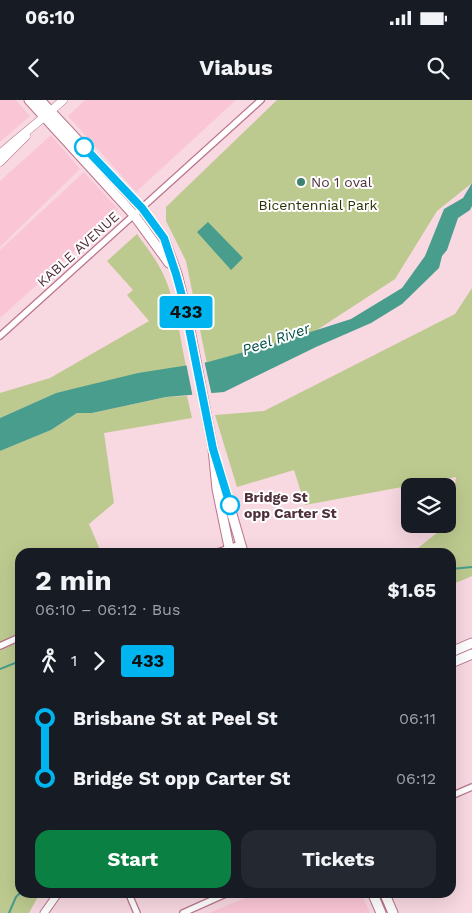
<!DOCTYPE html>
<meta charset="utf-8">
<style>
:root{--surface:#171b24;--page:#242831;--text:#f1f3f6;--muted:#9ea1a6;--accent:#0b8043}
body{margin:0;font-family:"Work Sans",sans-serif;background:var(--page);color:var(--text);height:100vh;display:flex;flex-direction:column;font-size:19px;white-space:nowrap}
*{box-sizing:border-box;margin:0}
p{font-size:16px;color:var(--muted)}
.icon{flex:none;width:28px;height:28px;fill:none;stroke:currentColor;stroke-width:2;stroke-linecap:round;stroke-linejoin:round}
.map{position:relative;flex:1;overflow:hidden}
.drawer{position:absolute;left:15px;top:448px;width:441px;height:350px;display:flex;flex-direction:column;background:var(--surface);border-radius:15px;box-shadow:0 5px 20px #0002}
.drawer>*{flex:none}
.badge{padding:0 10px;border-radius:4px;font-size:18px;line-height:32px}
.fabs{position:absolute;left:401px;top:378px;display:grid;gap:10px}
.fabs a{display:grid;place-items:center;width:55px;height:55px;border-radius:10px;background:var(--surface);box-shadow:0 5px 20px #0002;font-size:25px}
.map>.badge{position:absolute;translate:-50% -50%;box-shadow:0 0 0 2px #fff}
.legs{display:flex;align-items:center;gap:8px;height:55px;padding:0 20px;font-size:16px}
.legs p{margin-inline-start:auto}
.summary{display:flex;align-items:center;justify-content:space-between;height:85px;padding:0 20px}
h1{font-size:28px;font-weight:700;line-height:38px}
.primary-button{display:flex;gap:10px;margin-top:auto;padding:10px 20px}
.primary-button a{flex:1;height:58px;border-radius:15px;background:var(--accent);color:#fff;font-size:20px;font-weight:700;line-height:58px;text-align:center}
.primary-button a+a{background:var(--page);color:var(--text)}
ul{padding:0 20px;list-style:none}
li{display:flex;align-items:center;gap:18px;height:60px;font-size:19px}
li i{display:grid;place-items:center;width:8px;height:100%;margin:0 6px;background:currentColor}
li i::after{content:'';width:12px;height:12px;margin:-6px;border:4px solid;border-radius:50%;background:var(--surface)}
li p{margin-inline-start:auto}
li:first-child i{background:linear-gradient(#0000 50%,currentColor 0)}
li:last-child i{background:linear-gradient(currentColor 50%,#0000 0)}
.status{display:flex;justify-content:space-between;align-items:center;height:35px;padding:0 25px;background:var(--surface);direction:ltr}
.status svg{height:14px;fill:currentColor}
header{display:flex;justify-content:space-between;align-items:center;height:65px;padding:0 20px;background:var(--surface);font-size:22px;font-weight:700}
.map>svg:first-child{display:block}
.built{fill:#fac6d6}
.green{fill:#bdca8f}
.water{fill:#499d8c}
.pier{fill:#f8d8e1}
.lines{fill:none;stroke-linecap:round;stroke-linejoin:round}
.stream{stroke:#499d8c;stroke-width:2}
.minor-casing{stroke:#ba748b;stroke-width:8}
.tertiary-casing{stroke:#ba748b;stroke-width:9}
.secondary-casing{stroke:#ba748b;stroke-width:9}
.primary-casing{stroke:#ba748b;stroke-width:11}
.minor{stroke:#fff;stroke-width:5.5}
.tertiary{stroke:#fff;stroke-width:7}
.secondary{stroke:#fff;stroke-width:8}
.primary{stroke:#fff;stroke-width:9}
.line-1-casing{stroke:#fff;stroke-width:11}
.line-1{stroke:#00b5ef;stroke-width:8}
.stop-1-dot{fill:#fff;stroke:#00b5ef;stroke-width:2.5}
.poi-dot{fill:#3e8173;stroke:#fff;stroke-width:2}
.labels{text-anchor:middle;dominant-baseline:central;stroke-width:4;stroke-linejoin:round;paint-order:stroke}
.poi-label{font-size:14px;fill:#50313b;stroke:#fff;text-anchor:start}
.park-label{font-size:14px;fill:#2d3403;stroke:#fff}
.street-label{font-size:14px;fill:#50313b;stroke:#fff}
.stop-label{font-size:14px;font-weight:bold;fill:#50313b;stroke:#fff;text-anchor:start}
.water-label{font-size:15px;font-style:italic;fill:#095348;stroke:#fff}
</style>
<div class="status"><b>06:10</b><svg viewBox="0 0 49 12"><path d="M0 12V9h3v3zM5 12V6h3v6zM10 12V3h3v9zM15 12V0h3v12zM26 1h20v11H26zM47 4h2v5h-2z"/></svg></div>
<header><svg class="icon" aria-label="back" viewBox="0 0 24 24"><path d="M15 5l-7 7 7 7"/></svg>Viabus<svg class="icon" aria-label="search" viewBox="0 0 24 24"><circle cx="10" cy="10" r="6"/><path d="M15 15l6 6"/></svg></header>
<div class="map">
<svg width="472" height="813" viewBox="0 0 472 813">
<rect width="100%" height="100%" fill="#f8d8e1"/>
<path class="built" d="M0,0H16L30,16L0,42Z
M85,0H236L136,92L68,16Z
M51,35L80,69L0,147V81Z
M84,72L118,109L89,138L0,218V150Z
M257,793H361L370,813H209Z"/>
<path class="green" d="M277,0H472V83L437,111L395,179L297,243L208,269L186,161L166,121V107Z
M137,134C144,144 153,155 159,166C176,196 179,233 186,266L56,293L0,318V293L50,278L149,221L127,195L133,190L107,161Z
M472,188V476L451,485V452H413L448,424L450,420L456,377L305,405L294,370L237,387L215,315L264,311L455,214Z
M187,296L192,318L104,333L114,403L89,424L101,452H20V792L40,793L29,813H0V351L51,330L77,313H92L166,297Z"/>
<path class="water" d="M472,83V106L470,110L458,118L447,150L442,156L439,168L402,204L371,223L316,247L224,292L166,297L92,313H77L51,330L0,351V318L56,293L138,273L208,262L270,245L351,219L402,188L425,156L444,109L463,98Z
M208,122L243,158L231,170L197,132Z"/>
<path class="pier" d="M204,260L212,296L193,298L186,263Z"/>
<g class="lines">
<path class="stream" d="M451,469L472,467
M0,569L20,561
M9,813L16,797L21,792"/>
<g class="minor-casing">
<path id="minor" d="M0,236L261,0
M218,452L240,444
M0,546L20,537
M451,696L472,687
M128,792L137,813
M183,813L230,792"/>
</g>
<g class="tertiary-casing">
<path id="tertiary" d="M44,813L59,792"/>
</g>
<g class="secondary-casing">
<path id="secondary" d="M0,54C21,35 43,19 63,0
M0,62L26,36"/>
</g>
<g class="primary-casing">
<path id="primary" d="M29,0L134,115L169,163
M40,0L142,109L164,138L177,174L186,209L213,349L217,389L230,452
M218,366L243,452
M451,552L472,543
M451,563L472,554
M372,792L381,813
M384,792L393,813"/>
</g>
<use href="#minor" class="minor"/>
<use href="#tertiary" class="tertiary"/>
<use href="#secondary" class="secondary"/>
<use href="#primary" class="primary"/>
</g>
<g class="lines">
<g class="line-1-casing">
<path id="line-1" d="M84,47L142,108L164,138L176,174L184,203L213,349L230,405"/>
</g>
<use href="#line-1" class="line-1"/>
</g>
<g class="stop-1-dot">
<circle cx="84" cy="47" r="9"/>
<circle cx="230" cy="405" r="9"/>
</g>
<circle class="poi-dot" cx="301" cy="82" r="5"/>
<g class="labels">
<g class="poi-label">
<text x="311" y="82">No 1 oval</text>
</g>
<g class="park-label">
<text x="318" y="105">Bicentennial Park</text>
</g>
<g class="street-label">
<text transform="translate(78 149) rotate(-42)">KABLE AVENUE</text>
</g>
<g class="stop-label">
<text x="244" y="397">Bridge St<tspan x="244" dy="16">opp Carter St</tspan></text>
</g>
<g class="water-label">
<text transform="translate(276 239) rotate(-19)">Peel River</text>
</g>
</g>
</svg>
<div class="fabs">
<a><svg class="icon" aria-label="layers" viewBox="0 0 24 24"><path d="M12 4l9 5-9 5-9-5zM3 14l9 5 9-5"/></svg></a>
</div>
<b class="badge" style="left:186px;top:212px;background:#00b5ef;color:#111">433</b>
<section class="drawer">
<div class="summary"><div><h1>2 min</h1><p>06:10 – 06:12 · Bus</p></div><b>$1.65</b></div>
<div class="legs"><svg class="icon" aria-label="walk" viewBox="0 0 24 24"><circle cx="13" cy="4" r="2"/><path d="M13 8l-2 6 4 7M11 14l-3 7M7 12l3-4h3l4 4"/></svg>1<svg class="icon" aria-label="forward" viewBox="0 0 24 24"><path d="M9 5l7 7-7 7"/></svg><b class="badge" style="background:#00b5ef;color:#111">433</b></div>
<ul>
<li><i style="color:#00b5ef"></i><b>Brisbane St at Peel St</b><p>06:11</p></li>
<li><i style="color:#00b5ef"></i><b>Bridge St opp Carter St</b><p>06:12</p></li>
</ul>
<div class="primary-button"><a>Start</a><a>Tickets</a></div>
</section>
</div>
